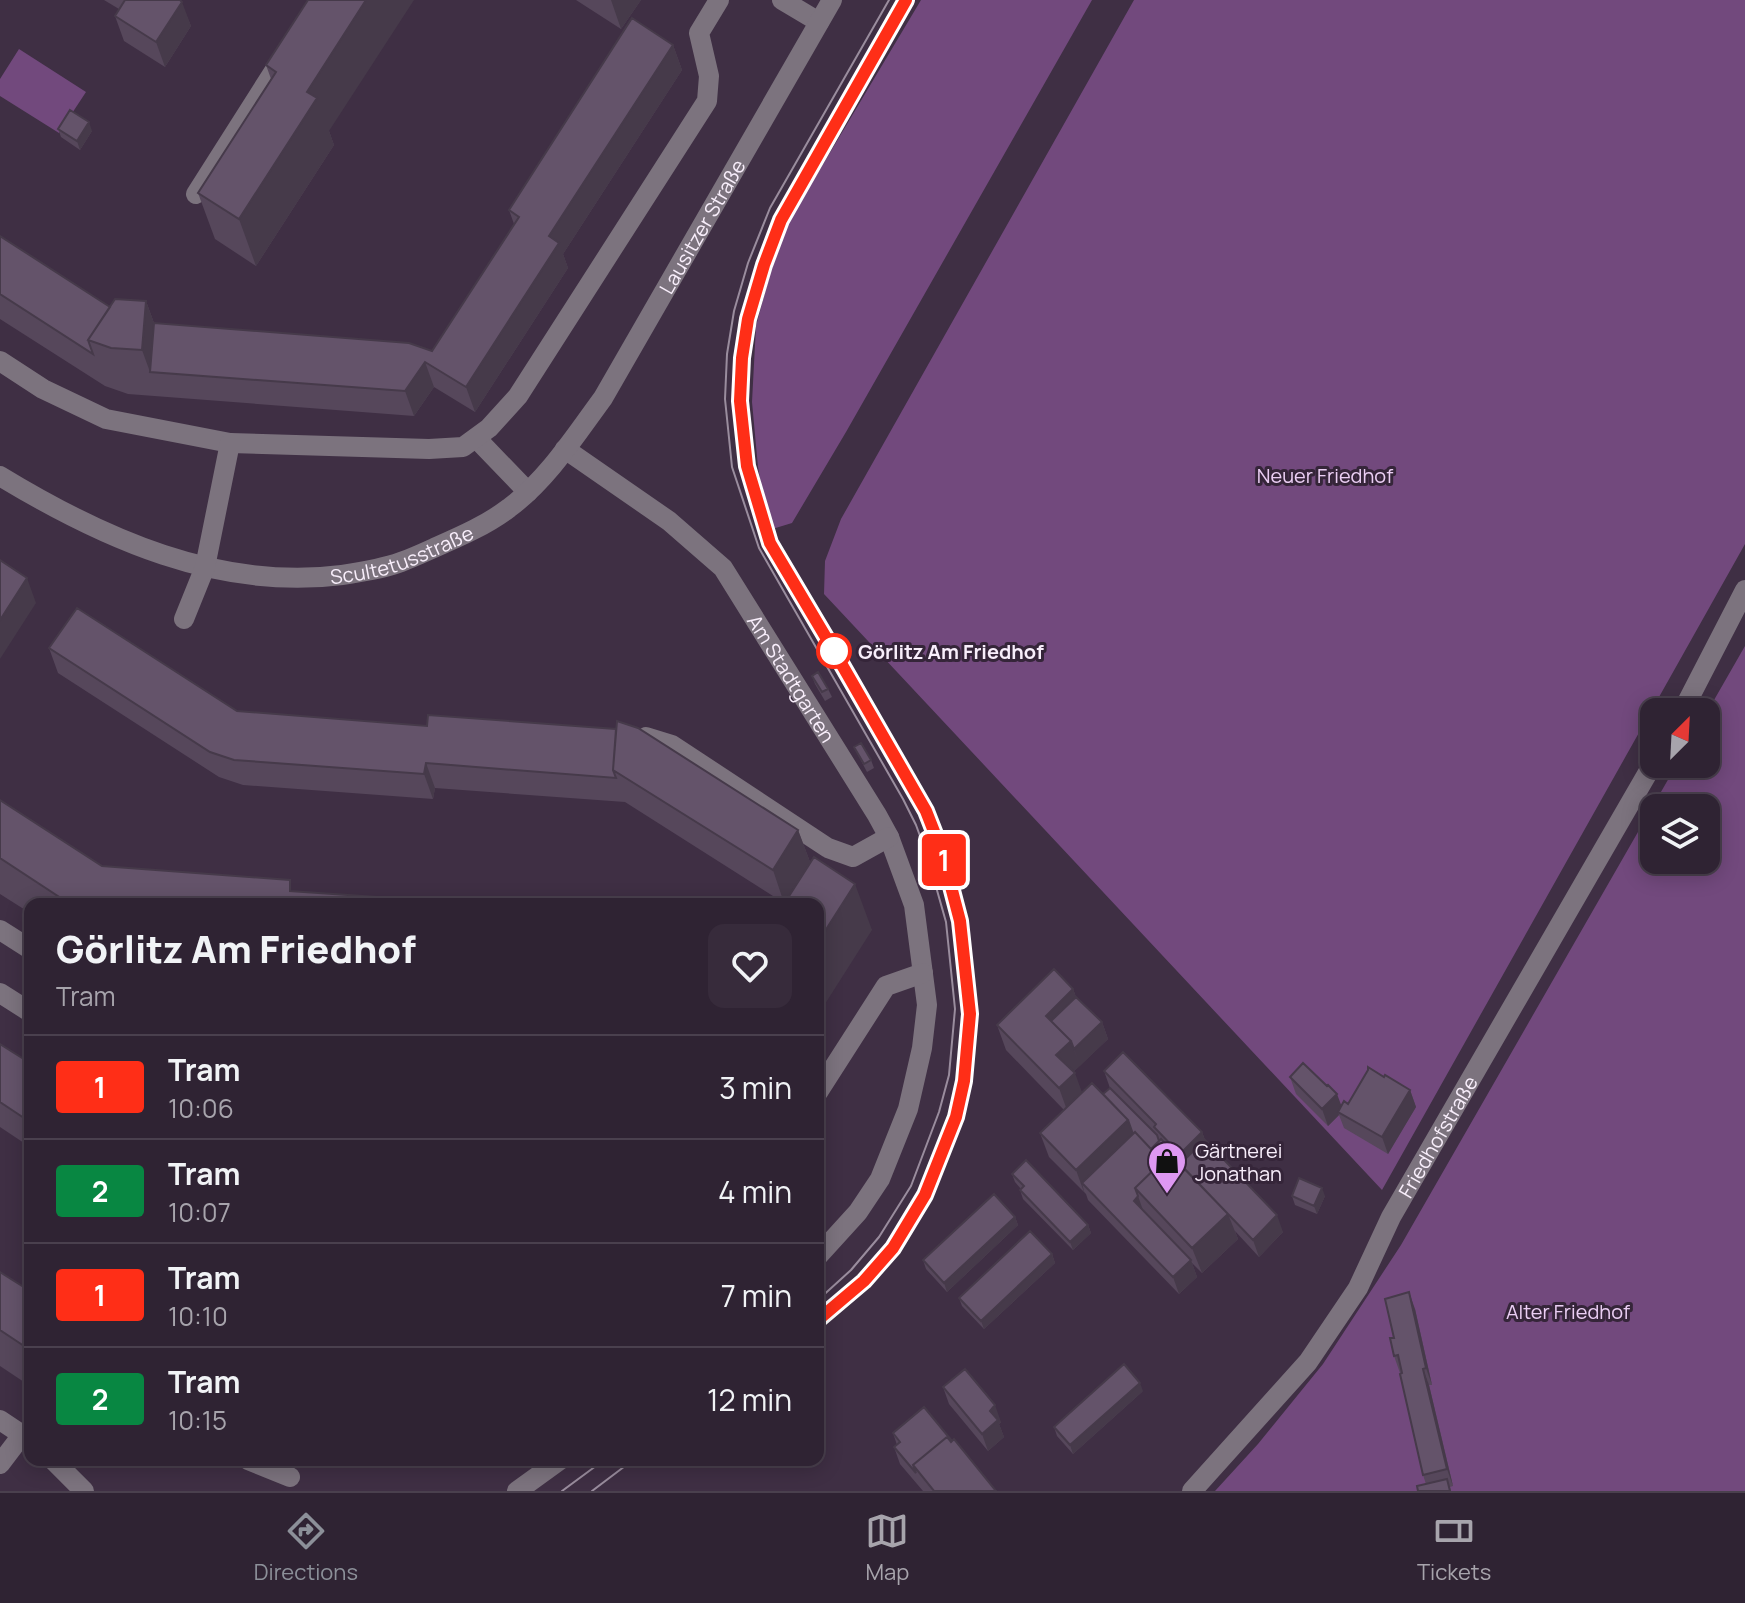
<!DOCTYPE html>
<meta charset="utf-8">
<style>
:root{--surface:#2f2333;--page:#372b3b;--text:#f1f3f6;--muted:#a7a4ac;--line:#4a404e;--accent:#8c9099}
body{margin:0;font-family:Manrope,sans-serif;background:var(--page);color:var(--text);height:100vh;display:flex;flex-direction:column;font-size:30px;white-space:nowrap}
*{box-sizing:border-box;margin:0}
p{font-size:26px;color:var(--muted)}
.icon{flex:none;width:44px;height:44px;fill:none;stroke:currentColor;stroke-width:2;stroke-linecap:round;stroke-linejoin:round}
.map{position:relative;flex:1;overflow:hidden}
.details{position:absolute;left:24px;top:898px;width:800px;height:568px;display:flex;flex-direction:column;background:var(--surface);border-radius:16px;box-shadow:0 4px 20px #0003,0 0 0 2px var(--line)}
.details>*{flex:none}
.badge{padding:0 16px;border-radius:6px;font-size:28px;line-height:52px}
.needle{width:52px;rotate:24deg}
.buttons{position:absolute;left:1640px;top:698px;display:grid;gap:16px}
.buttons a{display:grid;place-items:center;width:80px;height:80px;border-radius:16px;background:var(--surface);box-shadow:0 4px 20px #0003,0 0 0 2px var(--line);font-size:40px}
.map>.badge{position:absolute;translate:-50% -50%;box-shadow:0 0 0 4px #fff}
.round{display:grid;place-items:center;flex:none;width:84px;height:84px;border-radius:16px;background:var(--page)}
.overview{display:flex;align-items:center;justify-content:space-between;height:136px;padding:0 32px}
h1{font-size:38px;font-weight:800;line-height:60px}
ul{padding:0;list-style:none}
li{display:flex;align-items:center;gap:24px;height:104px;padding:0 32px;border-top:2px solid var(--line)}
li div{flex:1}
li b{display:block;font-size:30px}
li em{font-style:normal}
li .badge{min-width:88px;font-weight:700;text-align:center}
.menu{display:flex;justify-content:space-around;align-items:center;height:112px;border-top:2px solid var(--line);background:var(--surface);font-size:22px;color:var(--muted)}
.menu a{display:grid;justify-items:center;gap:4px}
.menu .selected{color:var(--accent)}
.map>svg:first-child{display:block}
.green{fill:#72497d;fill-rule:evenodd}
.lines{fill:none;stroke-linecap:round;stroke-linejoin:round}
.minor{stroke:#7c737e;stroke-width:20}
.tram{stroke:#9a8d9e;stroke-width:2}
.wall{fill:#56475b}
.shaded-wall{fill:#463a4a}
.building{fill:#64536a;stroke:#463a4a;stroke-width:2}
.line-casing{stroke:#fff;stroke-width:18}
.line{stroke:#ff2e17;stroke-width:12}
.stop-dot{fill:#fff;stroke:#ff2e17;stroke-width:4}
.labels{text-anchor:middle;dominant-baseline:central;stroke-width:6;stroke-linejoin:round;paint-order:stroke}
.street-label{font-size:20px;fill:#f8eefb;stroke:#352539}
.park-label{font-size:20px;fill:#ebcef4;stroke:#352539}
.stop-label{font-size:20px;font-weight:bold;fill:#f8eefb;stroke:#352539;text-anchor:start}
.poi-label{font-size:20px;fill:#f8eefb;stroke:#352539;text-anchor:start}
</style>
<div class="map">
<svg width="1745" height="1491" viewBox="0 0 1745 1491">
<rect width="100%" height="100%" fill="#3f2f44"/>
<path class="green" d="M921,0H1092L846,432L792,523L769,530L758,467L752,402L756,326L770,274L788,223Z
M1134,0H1745V544L1382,1190L824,594L825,561L841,519Z
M19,49L86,92L59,133L0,96V79Z
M1745,646V1491H1215L1258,1444L1323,1364L1401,1245L1677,764H1706V714ZM1654,808H1706V860H1654Z"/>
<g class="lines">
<g class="minor">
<path d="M782,0L819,22"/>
<path d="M196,194L285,54"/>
<path d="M0,361L43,389L106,419L230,443"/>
<path d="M476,438L528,492"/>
<path id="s1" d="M565,449L669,521L723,568L877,815L889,837L914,905L927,1005L922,1048L908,1109L880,1179L858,1212L818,1256"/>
<path id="s2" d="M0,476C102,538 219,591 342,575C362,572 382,569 401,562C412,558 423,553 434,548C459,537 487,525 509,508C547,480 575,436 603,398L832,0"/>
<path d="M184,619L205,567L230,443L429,449L463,447L489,428L518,396L707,101L709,76L699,33L719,0"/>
<path d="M1682,712L1745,590"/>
<path d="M646,737L672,745L828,848L853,857L889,837"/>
<path d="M0,930L30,949"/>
<path d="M0,993L30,1012"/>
<path d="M818,1092L886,986L923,973"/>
<path d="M0,1420L30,1440"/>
<path d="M53,1460L84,1491"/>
<path d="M248,1460L290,1477"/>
<path d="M0,1464L22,1435"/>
<path d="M517,1491L560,1460"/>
<path id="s3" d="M1192,1491L1308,1362L1358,1288L1391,1217L1654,762"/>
</g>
<path class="tram" d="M818,1300L851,1270L879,1237L911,1186L939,1112L949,1075L955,1009L946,922L927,855L916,825L903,799L759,548L732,467L725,399L727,354L734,311L748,263L770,208L889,0
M818,1320L864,1281L893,1248L925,1195L956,1117L964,1081L970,1014L960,921L942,852L926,811L834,651L770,543L747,466L740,401L742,358L748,319L764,265L781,220L906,0
M562,1491L604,1460
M592,1491L633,1460"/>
</g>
<path class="wall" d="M104,0H180L191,26L165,67L124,41L115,16L119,9Z
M308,0L329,131L334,145L256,266L215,239L198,193L271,79L266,65Z
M576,0H641L621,29Z
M673,45L682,70L563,254L568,268L475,412L434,387L414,416L128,394L105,386L0,319V236L110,307L146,301L154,323L432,351L514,224L509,210Z
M58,129L92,131L80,150L61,137Z
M49,648L237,711L427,726L616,729L798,830L810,862L872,930L784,903L625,802L435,788L433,799L243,785L219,777L58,673Z
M812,676L828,689L832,697L825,701L815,684Z
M854,747L871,760L874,768L867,772L858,755Z
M0,800L102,866L295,892L479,904H30V913L0,894Z
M1073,989L1076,997L1102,1022L1108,1039L1073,1072L1082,1093L1103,1094L1110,1088L1104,1071L1202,1132L1205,1140L1283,1232L1259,1257L1235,1231L1238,1239L1202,1273L1192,1263L1197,1277L1179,1294L1088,1200L1086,1194L1049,1157L1040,1133L1064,1110L1006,1050L997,1025Z
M0,1044L30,1063V1147L0,1127Z
M1290,1077L1342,1106L1348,1104L1384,1077L1410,1090L1416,1107L1388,1154L1344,1128L1339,1115L1328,1126L1296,1094Z
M1012,1174L1088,1225L1091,1233L1073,1250L1023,1199L1020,1190L1021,1189L1015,1182Z
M1292,1196H1325L1317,1214L1295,1205Z
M1015,1217L1018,1225L947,1292L926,1269L923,1260Z
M1052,1254L1055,1263L984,1329L962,1306L959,1298Z
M0,1272L30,1291V1386L0,1366Z
M1415,1309L1432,1385H1429L1453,1486L1450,1487L1451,1491H1418L1426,1484L1423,1475L1402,1372L1400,1373L1394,1356V1338Z
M943,1387L1001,1422L999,1424L1004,1437L988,1451L949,1404Z
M1143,1391L1073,1454L1057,1436L1054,1427Z
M893,1433L952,1441L996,1491H923L900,1464L894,1447L897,1445Z"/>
<path class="shaded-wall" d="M366,0H414L329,131L334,145L256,266L239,219L307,92Z
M611,0H641L621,29Z
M182,2L191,26L165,67L156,42Z
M673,45L682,70L563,254L568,268L475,412L466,387L549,236Z
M89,122L92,131L80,150L77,141Z
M146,301L163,348L150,372L142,350Z
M425,362L434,387L414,416L405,391Z
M27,578L36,603L0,659V620Z
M426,763L435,788L433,799L424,774Z
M798,830L810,862L784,903L773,870Z
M855,884L872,930L818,1015V942Z
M1073,989L1082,1013L1060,1035L1046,1016Z
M1102,1022L1108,1039L1080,1066L1074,1049Z
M1071,1041L1080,1066L1065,1079L1056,1055Z
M1075,1073L1084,1098L1068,1113L1059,1088Z
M1410,1090L1416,1107L1388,1154L1382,1137Z
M1337,1094L1343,1110L1338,1112L1339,1115L1328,1126L1322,1109Z
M1128,1120L1137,1145L1082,1183L1085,1195L1076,1170Z
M1202,1132L1211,1157L1186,1170L1180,1154Z
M1322,1188L1325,1196L1317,1214L1314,1206Z
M1138,1196L1144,1213L1134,1201Z
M1228,1214L1238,1239L1202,1273L1192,1248Z
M1277,1215L1283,1232L1259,1257L1253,1240Z
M1015,1217L1018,1225L947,1292L944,1283Z
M1088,1225L1091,1233L1073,1250L1070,1242Z
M1052,1254L1055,1263L984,1329L981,1321Z
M1191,1260L1197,1277L1179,1294L1173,1277Z
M1409,1292L1415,1309L1432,1385L1426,1368Z
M1423,1369L1429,1385L1453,1486L1447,1469Z
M1140,1383L1143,1391L1073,1454L1070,1445Z
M995,1405L1001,1422L999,1424L1004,1437L988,1451L982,1434L990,1411Z"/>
<path class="building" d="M125,0H180L182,2L156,42L115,16Z
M308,0H366L307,92L317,98L239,219L198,193L276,72L266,65Z
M632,18L673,45L549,236L559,243L466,387L425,362L405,391L150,372L154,323L409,343L432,351L519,217L509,210Z
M70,110L89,122L77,141L58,129Z
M0,236L110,307L88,340L93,354L0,294Z
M115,299L146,301L142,350L111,348L88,340Z
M0,560L27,578L0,620Z
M77,608L237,711L427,726L428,715L616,729L613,770L616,778L426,763L424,774L234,760L210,752L49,648Z
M818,672L828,689L822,692L812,676Z
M617,721L638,728L798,830L773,870L613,770Z
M861,743L871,760L864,764L854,747Z
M0,800L102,866L290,880V891L479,904H70L0,858Z
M814,857L855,884L818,942V904H784Z
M1054,969L1073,989L1046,1016L1071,1041L1056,1055L1075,1073L1059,1088L997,1025Z
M1076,997L1102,1022L1074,1049L1071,1041L1051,1021Z
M0,1044L30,1063V1122L0,1102Z
M1123,1052L1202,1132L1180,1154L1154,1127L1156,1124L1104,1071Z
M1303,1063L1327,1086L1328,1085L1337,1094L1322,1109L1290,1077Z
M1368,1067L1384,1077L1385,1075L1410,1090L1382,1137L1338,1112L1344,1101L1348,1104L1368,1070Z
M1092,1083L1128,1120L1076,1170L1040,1133Z
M1110,1088L1157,1135L1159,1141L1151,1149L1135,1132L1133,1134L1128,1120L1103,1094Z
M1135,1132L1151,1149L1161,1139L1179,1158L1176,1160L1170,1154L1135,1188L1138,1196L1134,1201L1191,1260L1173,1277L1082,1183Z
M1205,1140L1277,1215L1253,1240L1180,1164Z
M1170,1154L1228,1214L1192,1248L1135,1188Z
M1026,1160L1088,1225L1070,1242L1020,1190L1024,1186L1012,1174Z
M1299,1178L1322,1188L1314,1206L1292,1196Z
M994,1194L1015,1217L944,1283L923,1260Z
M1030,1231L1052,1254L981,1321L959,1298Z
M0,1272L30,1291V1350L0,1330Z
M1409,1292L1426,1368L1423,1369L1447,1469L1423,1475L1400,1374L1402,1373L1398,1355L1394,1356L1390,1338H1394L1385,1299Z
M1124,1364L1140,1383L1070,1445L1054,1427Z
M965,1369L995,1405L990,1411L998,1420L982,1434L943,1387Z
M924,1407L952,1441L947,1437L913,1465L916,1473L894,1447L900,1442L893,1433Z
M947,1437L951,1442L954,1439L996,1491H934L913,1465Z
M1447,1479L1450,1491H1418L1417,1486Z"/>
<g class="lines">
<g class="line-casing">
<path id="line" d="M818,1320L864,1281L893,1248L925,1195L956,1117L964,1081L970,1014L960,921L942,852L926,811L834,651L770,543L747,466L740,401L742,358L748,319L764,265L781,220L906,0"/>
</g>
<use href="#line" class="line"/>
</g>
<defs>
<g id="shop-pin" transform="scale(2)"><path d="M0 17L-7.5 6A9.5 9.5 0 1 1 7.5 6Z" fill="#de98f2" stroke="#352539"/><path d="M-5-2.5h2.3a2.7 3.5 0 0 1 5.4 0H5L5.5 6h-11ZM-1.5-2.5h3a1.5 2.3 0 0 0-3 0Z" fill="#111"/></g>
</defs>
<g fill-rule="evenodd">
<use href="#shop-pin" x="1167" y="1161"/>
</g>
<circle class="stop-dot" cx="834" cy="651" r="16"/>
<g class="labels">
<g class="street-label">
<text stroke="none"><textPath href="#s2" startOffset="888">Lausitzer Straße</textPath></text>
<text stroke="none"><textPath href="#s2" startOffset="426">Scultetusstraße</textPath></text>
<text stroke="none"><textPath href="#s1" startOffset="328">Am Stadtgarten</textPath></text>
<text stroke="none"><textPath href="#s3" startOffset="434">Friedhofstraße</textPath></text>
</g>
<g class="park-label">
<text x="1325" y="475">Neuer Friedhof</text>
<text x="1568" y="1311">Alter Friedhof</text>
</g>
<g class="stop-label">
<text x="858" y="651">Görlitz Am Friedhof</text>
</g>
<g class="poi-label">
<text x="1195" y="1150">Gärtnerei<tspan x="1195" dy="23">Jonathan</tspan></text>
</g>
</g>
</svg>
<div class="buttons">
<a><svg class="needle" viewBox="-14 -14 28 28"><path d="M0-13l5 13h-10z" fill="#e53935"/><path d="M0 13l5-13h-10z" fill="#a7a4ac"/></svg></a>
<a><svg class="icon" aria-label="layers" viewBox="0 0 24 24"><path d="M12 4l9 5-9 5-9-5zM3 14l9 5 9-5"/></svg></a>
</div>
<b class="badge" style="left:944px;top:860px;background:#ff2e17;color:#fff">1</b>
<section class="details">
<div class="overview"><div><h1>Görlitz Am Friedhof</h1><p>Tram</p></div><a class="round"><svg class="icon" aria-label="heart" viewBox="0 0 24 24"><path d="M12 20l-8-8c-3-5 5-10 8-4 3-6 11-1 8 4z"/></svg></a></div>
<ul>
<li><span class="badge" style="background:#ff2e17;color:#fff">1</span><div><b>Tram</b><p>10:06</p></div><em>3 min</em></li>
<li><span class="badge" style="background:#088742;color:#fff">2</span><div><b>Tram</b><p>10:07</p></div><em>4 min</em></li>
<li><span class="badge" style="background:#ff2e17;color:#fff">1</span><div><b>Tram</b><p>10:10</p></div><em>7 min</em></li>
<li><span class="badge" style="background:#088742;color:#fff">2</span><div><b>Tram</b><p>10:15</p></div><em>12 min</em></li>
</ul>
</section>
</div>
<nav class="menu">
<a class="selected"><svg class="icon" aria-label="directions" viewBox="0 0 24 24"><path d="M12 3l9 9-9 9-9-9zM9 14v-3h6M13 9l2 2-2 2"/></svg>Directions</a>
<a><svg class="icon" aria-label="map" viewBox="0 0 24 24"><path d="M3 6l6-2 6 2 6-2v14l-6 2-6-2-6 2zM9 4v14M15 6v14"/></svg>Map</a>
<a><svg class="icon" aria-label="tickets" viewBox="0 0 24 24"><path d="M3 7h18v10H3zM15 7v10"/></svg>Tickets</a>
</nav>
